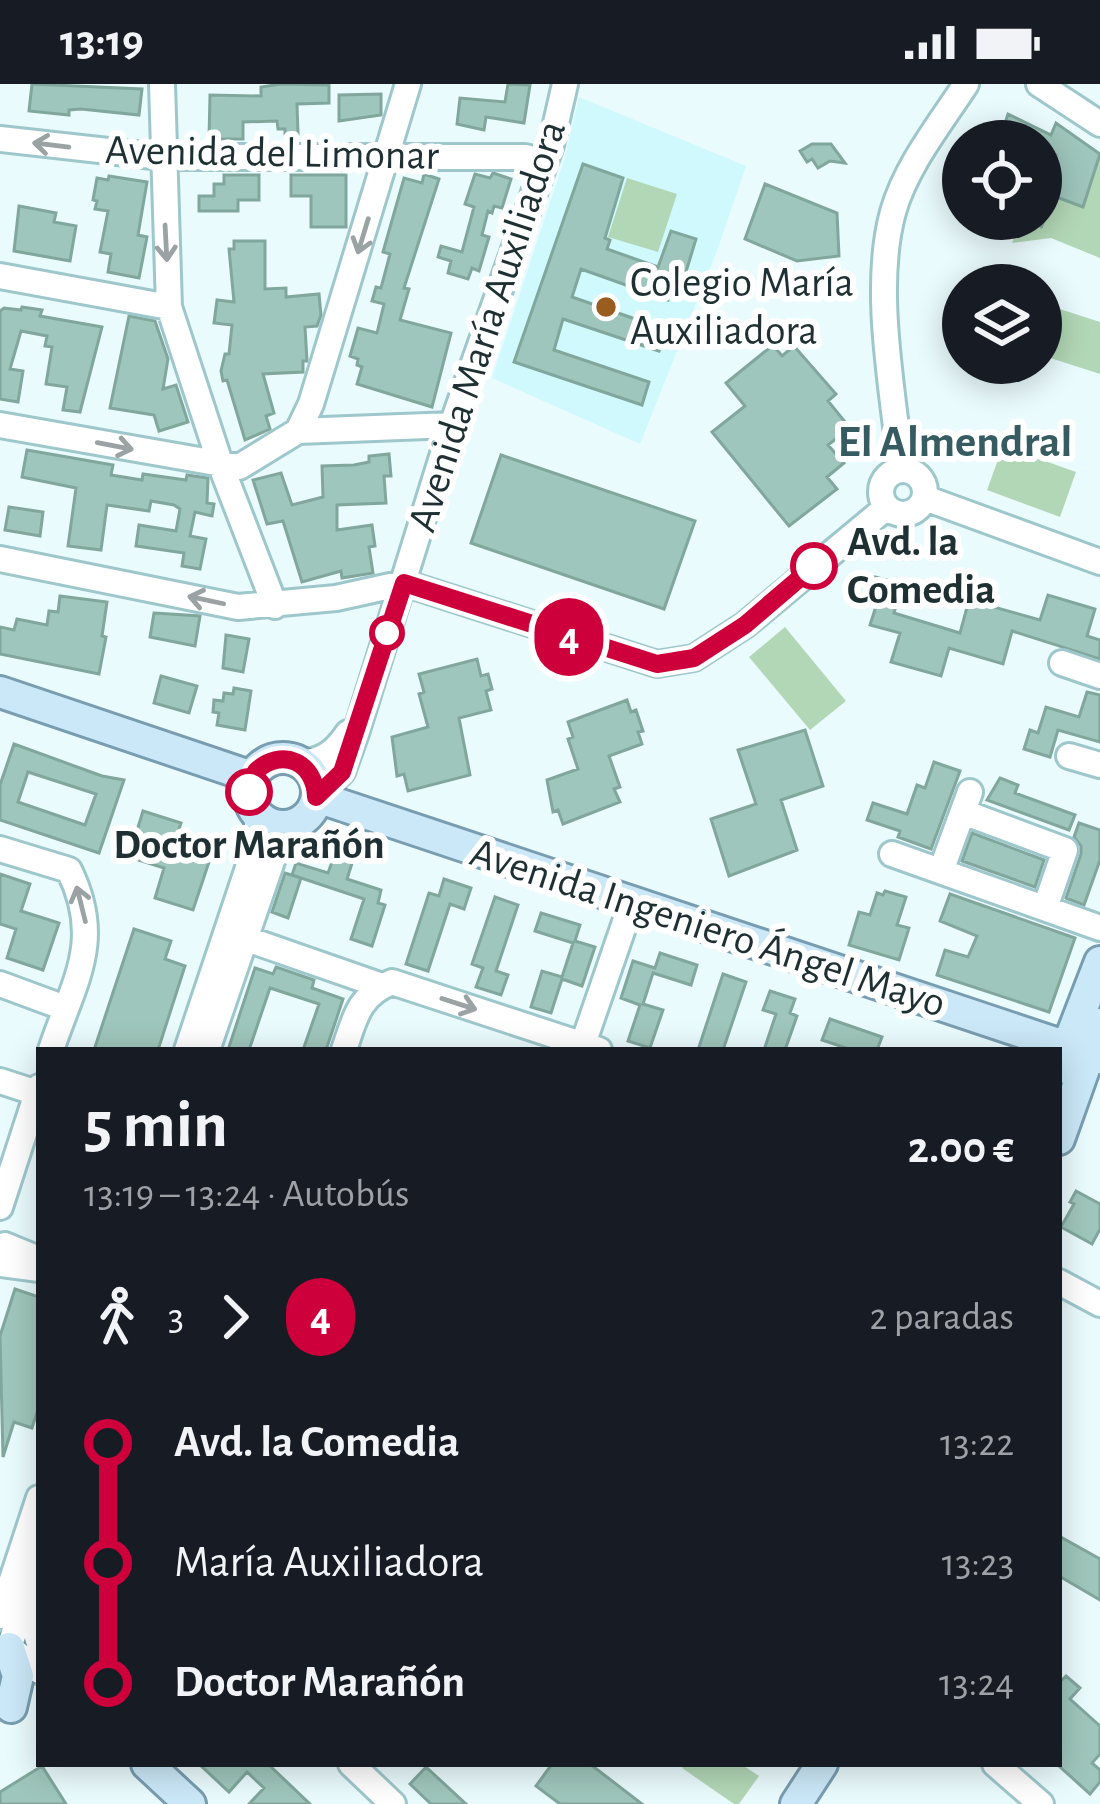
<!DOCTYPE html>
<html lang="es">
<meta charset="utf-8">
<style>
:root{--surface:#171b24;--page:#242831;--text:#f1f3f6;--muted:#9ea1a6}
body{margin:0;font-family:"Alegreya Sans",sans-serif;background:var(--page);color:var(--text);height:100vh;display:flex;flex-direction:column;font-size:45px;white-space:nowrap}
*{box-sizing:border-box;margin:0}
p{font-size:39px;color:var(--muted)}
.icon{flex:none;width:66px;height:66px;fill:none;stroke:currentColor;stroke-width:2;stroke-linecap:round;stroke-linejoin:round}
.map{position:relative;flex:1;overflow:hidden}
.details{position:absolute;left:36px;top:963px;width:1026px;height:720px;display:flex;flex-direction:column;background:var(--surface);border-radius:0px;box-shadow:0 6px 30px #0003}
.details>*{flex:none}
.badge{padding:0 24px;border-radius:39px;font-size:42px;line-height:78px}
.fabs{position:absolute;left:942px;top:36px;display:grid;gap:24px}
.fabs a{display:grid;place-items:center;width:120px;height:120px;border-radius:50%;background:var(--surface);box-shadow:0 6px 30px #0003;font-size:60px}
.map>.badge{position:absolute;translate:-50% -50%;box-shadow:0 0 0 6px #fff}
.legs{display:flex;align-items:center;gap:18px;height:132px;padding:0 48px;font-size:39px}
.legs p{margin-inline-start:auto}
.overview{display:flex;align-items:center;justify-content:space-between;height:204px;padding:0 48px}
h1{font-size:66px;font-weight:700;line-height:90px}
ul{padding:0 48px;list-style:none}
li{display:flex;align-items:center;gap:42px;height:120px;font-size:45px}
li i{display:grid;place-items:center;width:18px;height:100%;margin:0 15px;background:currentColor}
li i::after{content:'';width:30px;height:30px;margin:-15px;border:9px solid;border-radius:50%;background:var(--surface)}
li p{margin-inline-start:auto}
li:first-child i{background:linear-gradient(#0000 50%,currentColor 0)}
li:last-child i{background:linear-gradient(currentColor 50%,#0000 0)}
.status{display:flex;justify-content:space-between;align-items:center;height:84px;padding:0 60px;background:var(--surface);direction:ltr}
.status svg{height:33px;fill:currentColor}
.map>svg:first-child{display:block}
.built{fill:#cff9fd}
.green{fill:#b2d7b6}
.building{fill:#9fc6bc;stroke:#81a79d;stroke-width:3;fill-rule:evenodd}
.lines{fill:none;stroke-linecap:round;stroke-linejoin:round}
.minor-casing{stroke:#9ec7cc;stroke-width:30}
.major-casing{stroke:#799db0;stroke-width:36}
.minor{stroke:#fff;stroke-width:24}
.major{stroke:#cbe8f8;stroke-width:30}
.oneway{stroke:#9aa2a3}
.line-1-casing{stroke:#fff;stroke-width:27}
.line-1{stroke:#ce003b;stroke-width:18}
.poi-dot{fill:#9a5d20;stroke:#fff;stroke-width:4.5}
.stop-1-dot{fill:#fff;stroke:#ce003b;stroke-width:6}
.labels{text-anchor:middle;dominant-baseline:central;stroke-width:12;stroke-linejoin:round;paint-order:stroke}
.street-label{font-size:42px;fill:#1f3032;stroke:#fff}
.poi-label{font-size:42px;fill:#1f3032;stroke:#fff;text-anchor:start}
.stop-label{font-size:42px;font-weight:bold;fill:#1f3032;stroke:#fff;text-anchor:start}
.neighbourhood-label{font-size:45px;font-weight:bold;fill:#365c61;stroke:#fff}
</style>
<div class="status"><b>13:19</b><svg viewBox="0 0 49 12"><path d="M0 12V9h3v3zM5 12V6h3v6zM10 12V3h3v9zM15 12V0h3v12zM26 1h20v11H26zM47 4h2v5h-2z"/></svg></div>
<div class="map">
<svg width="1100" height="1720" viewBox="0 0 1100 1720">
<rect width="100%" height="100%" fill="#eafbfd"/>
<path class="built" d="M579,13L746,82L718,164L640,360L492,294L565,73Z"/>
<path class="green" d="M1056,39L1100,70V174L1051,154L1012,159L1020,135H1041V78Z
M627,94L677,110L658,168L608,153Z
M1041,219L1100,238V290L1041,271Z
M1003,362L1076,388L1060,433L987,406Z
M785,543L846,617L810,646L749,573Z
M685,1680H741L759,1692L739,1720H734L682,1684Z"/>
<path class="building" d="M32,0L142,5L139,31L81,25L69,26V31L29,27Z
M281,0L329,1V19L297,20L298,50H285V45H278L277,37L243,38V55H209L210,11L261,12V3Z
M508,0L530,1L524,39L486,33L484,46L457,40L460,14L505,18Z
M381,10V31L339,37V11Z
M1008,30L1051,51L1056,39L1100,70L1083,123L1054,112L1041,144V112L1056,71L1041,66V57H1007L1009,54L1001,51Z
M812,60H831L845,79L830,77L818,84L812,75L807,78L800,67Z
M583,80L623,94L605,154L610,156L607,165L658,183L671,147L696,155L678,214L670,211L668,216L581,185L572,213L667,246L659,267L563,235L554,266L649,298L642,321L514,278Z
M493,89L511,95L502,124L494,122L492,129L488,127L482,151L489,153L479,187L472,184L468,195L448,189L451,177L438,173L441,162L462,168L474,123L465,120L475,90L490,94Z
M424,90L439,95L404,204L409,205L400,236L451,249L432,323L357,300L362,283L357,281L358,275L350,272L358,244L377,249L384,220L372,217L376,203L381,204L390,170L383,168L404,94L422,99Z
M224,91H259V116H238V127H199V112H214V100H224Z
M291,91H346V143H311V112H291Z
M109,92L147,98L138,151L147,153L139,194L108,188L111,170L100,168L108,127L95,125L97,117L93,116L97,94L108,96Z
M765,100L837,129L839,172L797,177L745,155Z
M19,122L56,129L54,138L76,142L70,177L14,167Z
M234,157H265V205L286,204V213L319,210L321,231L317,242L305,243L307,277H303V288L263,290L274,329L266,332L270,345L245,356L227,296L223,297L221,287L225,270H229L232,241L214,239L217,216L234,218L229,165H234Z
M22,223L42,226L40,232L102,243L80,328L63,326L67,303L46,300L52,263L45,262L47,252L21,247L10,285L23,287L18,318L0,315V227L4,224L21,226Z
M129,232L155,237L168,275L163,305L176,301L188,338L159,347L154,331L110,324Z
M773,261L782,272L794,262L836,310L828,317L850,344L828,361L844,379L827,393L837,405L789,442L712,348L745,322L726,299Z
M27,366L113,381L111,391L142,396L143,390L186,396L187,391L208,394L207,419L214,420L212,432L195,428L190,452L206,455L200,485L182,482L184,469L136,462L139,441L176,447L180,425L174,421L151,417L149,427L107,421L101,466L68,462L76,404L22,393Z
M389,370L391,392H384L386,419L337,421V446L372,441L375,462L369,463L373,489L342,494L341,487L302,498L283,437L267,440L253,396L281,389L292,421L323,413L322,382L354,381L369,378V372Z
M501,371L695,437L664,525L471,459Z
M9,423L43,428L40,452L5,446Z
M875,493L902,500L894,529L960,549L969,516L1040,536L1048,511L1095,525L1087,552L1100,556V575L1012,547L1003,580L949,564L941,592L891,578L900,549L870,541L878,516L869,513Z
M60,512L107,518L102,552L106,553L99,590L0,570V543L14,546L17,535L47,541L49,527L58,528Z
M154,529L200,532L195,562L150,553Z
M226,551L249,555L243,588L223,584Z
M477,575L481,592L488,590L492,605L486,607L491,626L459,634L470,691L408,707L404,690L397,692L392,653L428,643L419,610L424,608L419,590Z
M161,592L197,602L189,629L154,619Z
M234,604L251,607L245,646L217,641L219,629L213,628L214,616L223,617L224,609L233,610Z
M1087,608L1100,611V658L1058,646L1050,673L1024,665L1030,646L1038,649L1046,623L1079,633Z
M627,616L631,628L636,626L643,647L638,648L642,660L609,672L620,703L614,705L620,718L563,740L558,726L553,728L547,696L578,685L568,655L573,653L568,638Z
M805,646L823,702L781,716L797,766L729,792L711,735L756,720L738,666Z
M14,660L102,692L124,696L99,769L0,736V701ZM28,688L96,710L85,741L18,718Z
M934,678L960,687L931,765L898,753L900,747L867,736L873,719L907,730L917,701L925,704Z
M1000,694L1018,701L1015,709L1075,731L1069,746L987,716Z
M143,727L181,739L172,766L209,778L193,826L155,814L164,784L129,773Z
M1079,739L1100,746V776L1084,821L1066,814L1081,770V762L1074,753Z
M972,749L1044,776L1035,803L962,777Z
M337,764L355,770L347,795L381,806L378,819L385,821L372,862L351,855L364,815L292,791L296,779L328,789Z
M285,789L301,794L288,834L272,828Z
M0,790L30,800L21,827L59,839L43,886L7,874L16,845L0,840Z
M444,795L471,804L464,825L450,820L428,887L406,880L429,809L439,812Z
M885,807L906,813L897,841L909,844L899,876L849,861L859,828L870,831L877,809L883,811Z
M950,810L1075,854L1049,928L937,891L945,866L968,873L977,852L940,837Z
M495,813L518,821L496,887L508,891L501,911L476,903L483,884L472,880Z
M541,829L580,841L575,857L595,863L582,902L562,895L551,929L531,923L542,887L562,893L573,859L535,847Z
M134,845L171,857L165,875L185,882L158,966H94Z
M660,869L697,881L691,901L653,889L643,920L663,926L650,964L628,957L640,921L621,914L633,877L655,884Z
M276,883L314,896L312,904L343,915L326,966H303L319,920L270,904L249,966H228L255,884L273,890Z
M723,890L746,898L723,966H698Z
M770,907L795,915L790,929L797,932L785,966H764L776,930L763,926Z
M830,935L882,953L877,966H852L822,956Z
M1076,1107L1100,1120V1145L1092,1160L1061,1143L1074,1120L1070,1118Z
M15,1205L39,1213V1322L32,1344L14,1338L3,1373L0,1252Z
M1059,1452L1100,1475V1516L1059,1492Z
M1066,1592L1080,1604L1070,1615L1100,1642V1670L1092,1679L1100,1686V1698L1090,1710L1059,1682V1599Z
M199,1680H268L310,1720H249L264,1704L247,1688L229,1708Z
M552,1680H590L642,1720H560L536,1702Z
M42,1682L66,1720H0V1708Z
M426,1683L466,1720H431L410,1700Z"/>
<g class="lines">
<g class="minor-casing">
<path id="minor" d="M162,0L169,223L221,382L275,522
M1039,0L1100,40
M0,55L162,73H525L545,78
M0,192L169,223
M0,341L239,383L298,347L452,341
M298,347L311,320L408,0
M901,385C893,307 872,204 893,128C906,82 940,40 966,0
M881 408a22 22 0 1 1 44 0a22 22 0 1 1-44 0Z
M925,414L1100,478
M0,475L238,523L336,514L404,499L657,580L694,574L745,541L887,423
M1062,579L1100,592
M1069,672L1100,681
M300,679C324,677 335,668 348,649
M317,713L342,688L356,649L452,341L551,61L565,0
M963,728L1065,766L1045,824
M0,765L69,786C104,857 74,897 51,966
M892,770L1100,844
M941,787L970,708
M244,854L382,902
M0,900L65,924
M583,960L632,818
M187,966L255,763L258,732
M207,966L284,742
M344,966C355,934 358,912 392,898L599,966
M0,997L37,1009
M0,1123L39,1003
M5,1161L39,1175
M0,1180L39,1185
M1059,1198L1100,1220
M26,1515L39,1559
M0,1532L39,1414
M8,1562L39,1587
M9,1564L39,1473
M351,1680L393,1720
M995,1680L1041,1720"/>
</g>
<g class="major-casing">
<path id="major" d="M0,608L252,693
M249 708a34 34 0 1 1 68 0a34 34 0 1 1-68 0Z
M317,713L1100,974
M1059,984L1100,878
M1059,1055L1100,940
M9,1564L18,1592L11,1623
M147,1680L190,1720
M796,1720L822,1680"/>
</g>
<use href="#minor" class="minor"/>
<use href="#major" class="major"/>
</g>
<defs><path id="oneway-shaft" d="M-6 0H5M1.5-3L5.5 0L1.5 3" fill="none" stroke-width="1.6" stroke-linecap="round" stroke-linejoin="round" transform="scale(3)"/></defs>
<g class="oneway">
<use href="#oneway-shaft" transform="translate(51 61) rotate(-173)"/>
<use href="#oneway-shaft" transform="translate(363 152) rotate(107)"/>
<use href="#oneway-shaft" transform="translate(166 159) rotate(87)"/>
<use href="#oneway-shaft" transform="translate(115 362) rotate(11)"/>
<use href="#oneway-shaft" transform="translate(206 516) rotate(-168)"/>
<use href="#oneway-shaft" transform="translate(81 820) rotate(-104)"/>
<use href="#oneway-shaft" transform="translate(459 920) rotate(18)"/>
</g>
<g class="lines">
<g class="line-1-casing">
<path id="line-1" d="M249,708L256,687C282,663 315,678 316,713L342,688L404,499L657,580L694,574L745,541L814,482"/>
</g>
<use href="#line-1" class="line-1"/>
</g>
<circle class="poi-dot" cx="606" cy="223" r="12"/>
<g class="stop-1-dot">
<circle cx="814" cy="482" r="21"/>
<circle cx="387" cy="549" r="15"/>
<circle cx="249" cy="708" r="21"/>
</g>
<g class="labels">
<g class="street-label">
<text transform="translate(272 69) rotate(1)">Avenida del Limonar</text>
<text transform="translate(487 242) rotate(-72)">Avenida María Auxiliadora</text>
<text transform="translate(708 844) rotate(18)">Avenida Ingeniero Ángel Mayo</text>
</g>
<g class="poi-label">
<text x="630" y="199">Colegio María<tspan x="630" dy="48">Auxiliadora</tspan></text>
</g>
<g class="stop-label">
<text x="847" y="458">Avd. la<tspan x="847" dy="48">Comedia</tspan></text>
<text x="249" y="761" text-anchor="middle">Doctor Marañón</text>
</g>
<g class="neighbourhood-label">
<text x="955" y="358">El Almendral</text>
</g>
</g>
</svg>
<div class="fabs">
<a><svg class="icon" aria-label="locate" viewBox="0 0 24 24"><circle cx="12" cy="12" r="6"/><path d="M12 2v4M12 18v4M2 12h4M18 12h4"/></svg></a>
<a><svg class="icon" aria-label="layers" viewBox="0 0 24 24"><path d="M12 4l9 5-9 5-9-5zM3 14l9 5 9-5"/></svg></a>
</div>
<b class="badge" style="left:569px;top:553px;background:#ce003b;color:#fff">4</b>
<section class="details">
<div class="overview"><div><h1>5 min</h1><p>13:19 – 13:24 · Autobús</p></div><b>2.00 €</b></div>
<div class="legs"><svg class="icon" aria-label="walk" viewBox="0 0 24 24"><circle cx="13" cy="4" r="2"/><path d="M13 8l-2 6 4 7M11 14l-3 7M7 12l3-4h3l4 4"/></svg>3<svg class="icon" aria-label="forward" viewBox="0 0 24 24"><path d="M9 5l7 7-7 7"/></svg><b class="badge" style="background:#ce003b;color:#fff">4</b><p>2 paradas</p></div>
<ul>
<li><i style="color:#ce003b"></i><b>Avd. la Comedia</b><p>13:22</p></li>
<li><i style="color:#ce003b"></i><span>María Auxiliadora</span><p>13:23</p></li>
<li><i style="color:#ce003b"></i><b>Doctor Marañón</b><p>13:24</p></li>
</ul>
</section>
</div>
